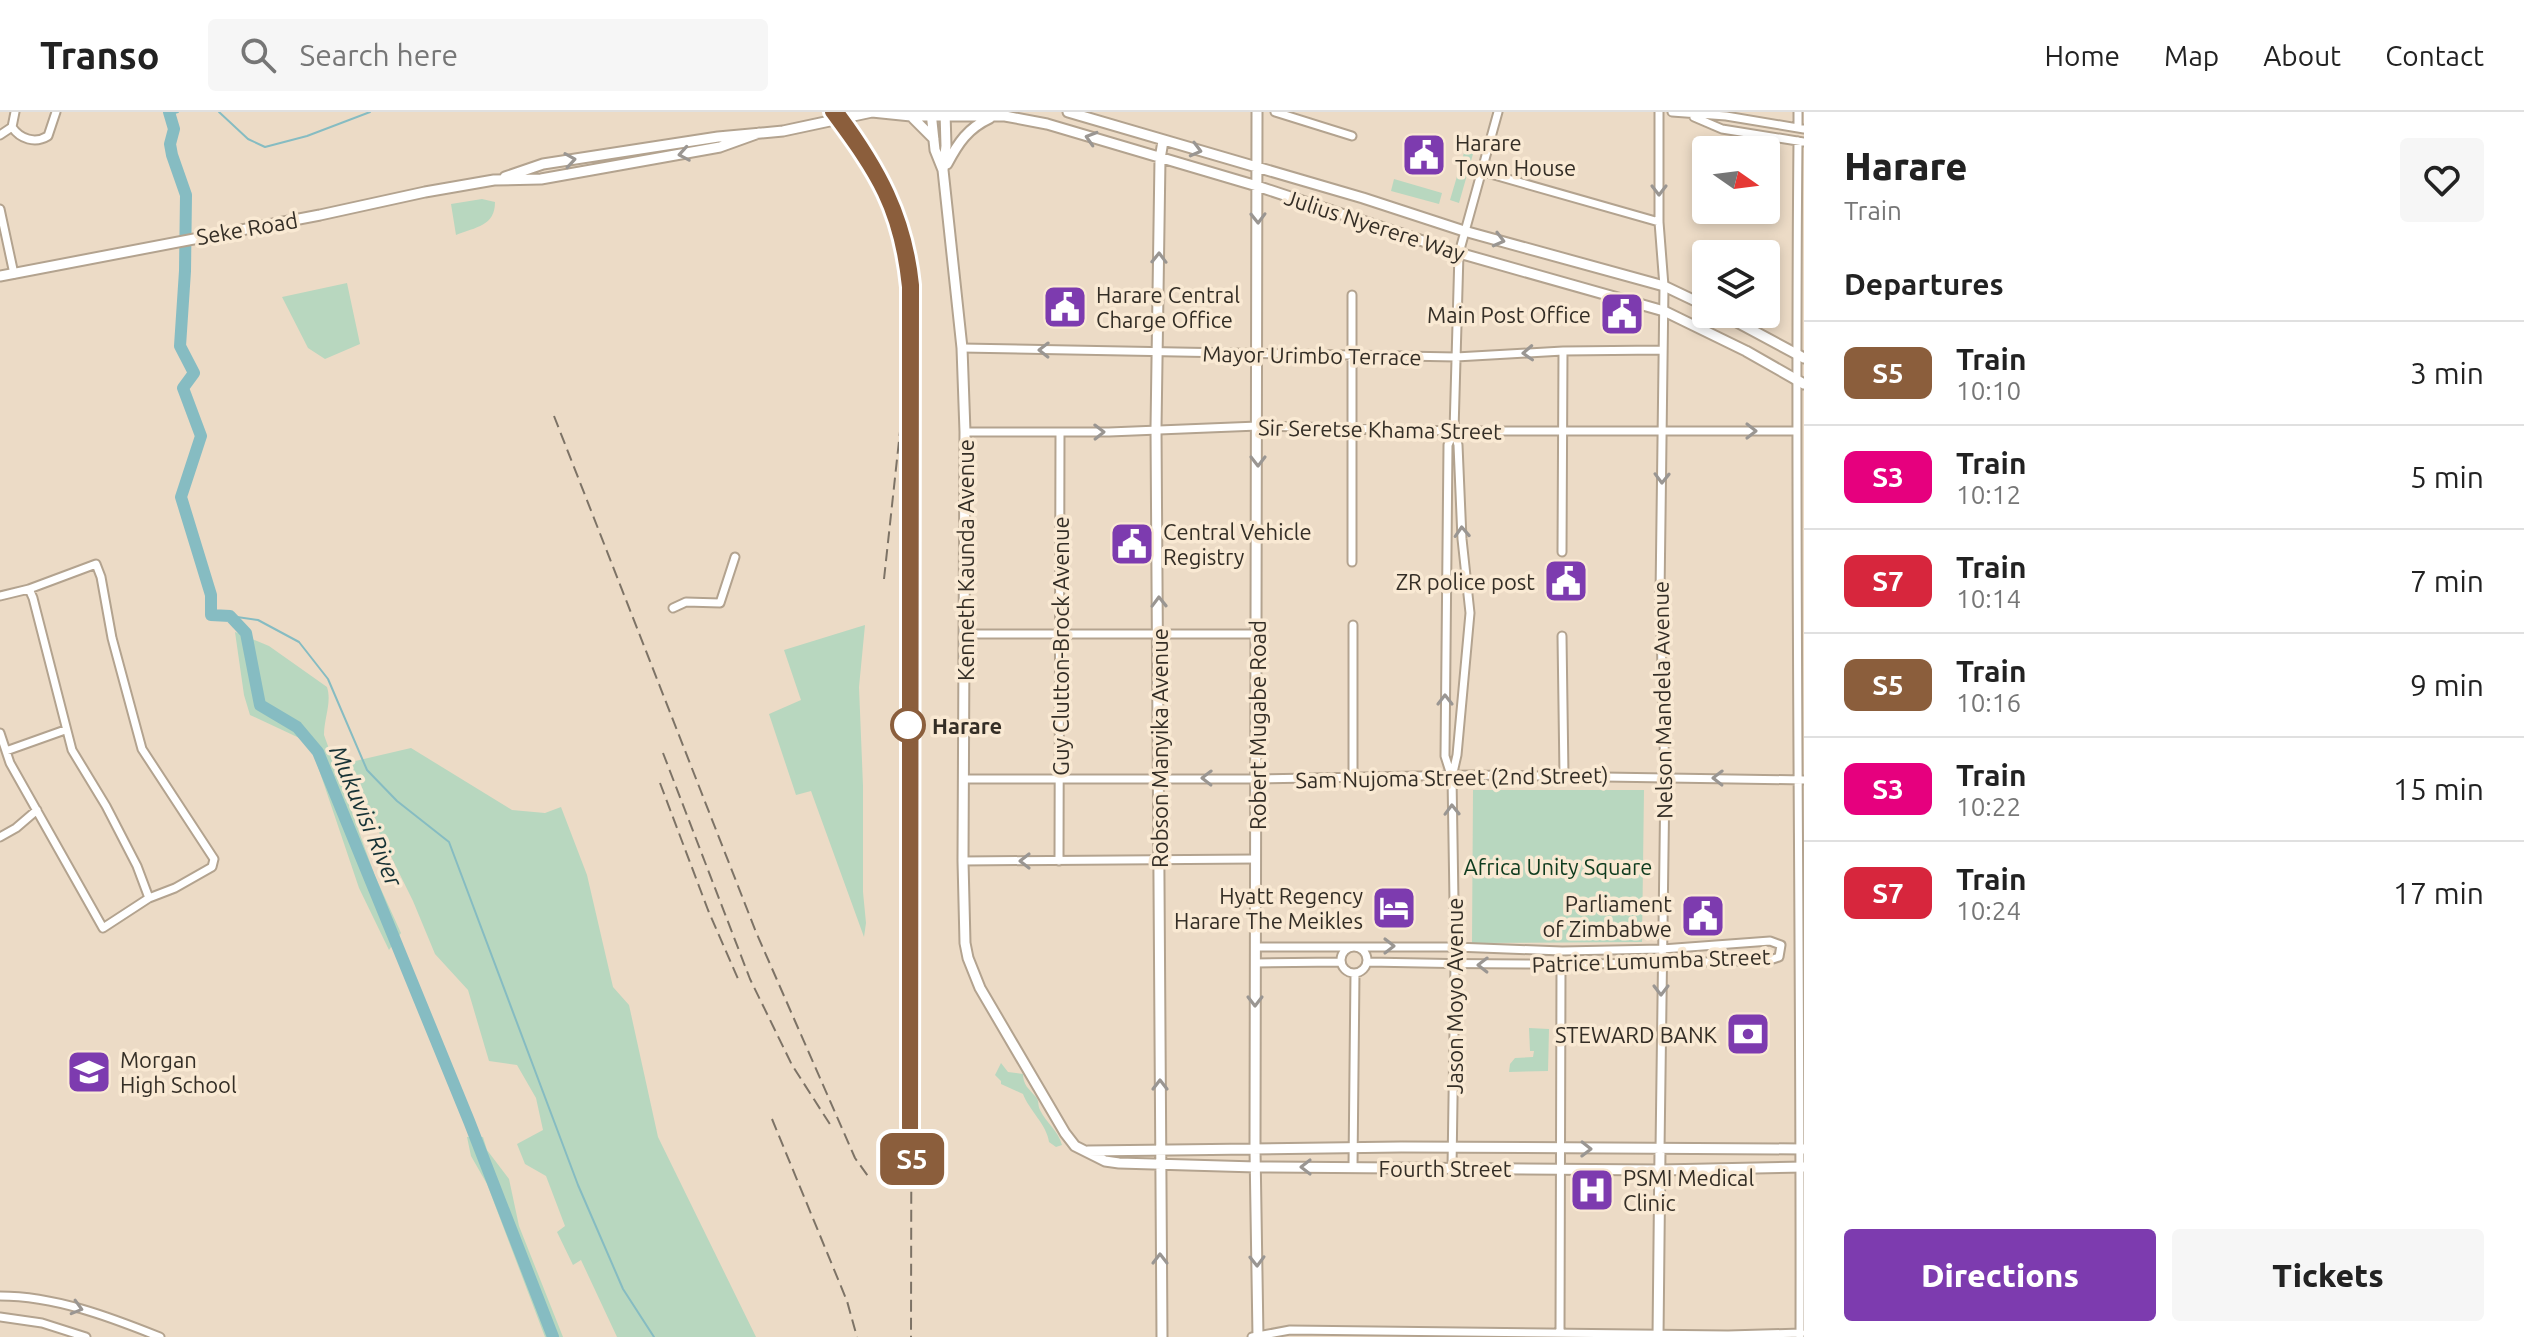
<!DOCTYPE html>
<style>
:root{--surface:#fff;--page:#f6f6f6;--text:#222;--muted:#767676;--line:#e0e0e0;--accent:#7d3baf}
body{margin:0;font-family:Ubuntu,sans-serif;background:var(--page);color:var(--text);height:100vh;display:flex;flex-direction:column;font-size:30px;white-space:nowrap}
*{box-sizing:border-box;margin:0}
p{font-size:26px;color:var(--muted)}
.icon{flex:none;width:44px;height:44px;fill:none;stroke:currentColor;stroke-width:2;stroke-linecap:round;stroke-linejoin:round}
.map{position:relative;flex:1;overflow:hidden}
.details{display:flex;flex-direction:column;background:var(--surface);width:720px}
.details>*{flex:none}
.badge{padding:0 16px;border-radius:12px;font-size:28px;line-height:52px}
.needle{width:52px;rotate:104deg}
.tools{position:absolute;left:1692px;top:24px;display:grid;gap:16px}
.tools a{display:grid;place-items:center;width:88px;height:88px;border-radius:8px;background:var(--surface);box-shadow:0 4px 12px #0003;font-size:40px}
.map>.badge{position:absolute;translate:-50% -50%;box-shadow:0 0 0 4px #fff}
h2{padding:0 40px;font-size:30px;line-height:72px}
.round{display:grid;place-items:center;flex:none;width:84px;height:84px;border-radius:8px;background:var(--page)}
.summary{display:flex;align-items:center;justify-content:space-between;height:136px;padding:0 40px}
h1{font-size:38px;font-weight:800;line-height:60px}
.primary-button{display:flex;gap:16px;margin-top:auto;padding:16px 40px}
.primary-button a{flex:1;height:92px;border-radius:8px;background:var(--accent);color:#fff;font-size:32px;font-weight:800;line-height:92px;text-align:center}
.primary-button a+a{background:var(--page);color:var(--text)}
ul{padding:0;list-style:none}
li{display:flex;align-items:center;gap:24px;height:104px;padding:0 40px;border-top:2px solid var(--line)}
li div{flex:1}
li b{display:block;font-size:30px}
li em{font-style:normal}
li .badge{min-width:88px;font-weight:700;text-align:center}
header{display:flex;align-items:center;gap:48px;box-sizing:border-box;height:112px;padding:0 40px;background:var(--surface);border-bottom:2px solid var(--line)}
header strong{font-size:38px}
nav{display:flex;gap:44px;margin-inline-start:auto;font-size:28px}
.search{width:560px;height:72px;background:var(--page);display:flex;align-items:center;gap:20px;box-sizing:border-box;padding:0 28px;border-radius:8px;color:var(--muted);font-size:30px}
main{display:flex;flex:1;min-height:0}
.map>svg:first-child{display:block}
.green{fill:#b8d7bf}
.lines{fill:none;stroke-linecap:round;stroke-linejoin:round}
.stream{stroke:#86bcc2;stroke-width:2}
.river{stroke:#86bcc2;stroke-width:12}
.minor-casing{stroke:#b3a38f;stroke-width:11}
.major-casing{stroke:#b3a38f;stroke-width:13}
.minor{stroke:#fff;stroke-width:7}
.major{stroke:#fff;stroke-width:9}
.rail{stroke:#7d7366;stroke-width:2;stroke-dasharray:12 6;stroke-linecap:butt}
.oneway{stroke:#9a9692}
.line-casing{stroke:#fff;stroke-width:18}
.line{stroke:#8b5e3c;stroke-width:12}
.stop-dot{fill:#fff;stroke:#8b5e3c;stroke-width:4}
.labels{text-anchor:middle;dominant-baseline:central;stroke-width:7;stroke-linejoin:round;paint-order:stroke}
.poi-label{font-size:22px;fill:#342e26;stroke:#f9e9d3;text-anchor:start}
.street-label{font-size:22px;fill:#342e26;stroke:#f9e9d3}
.stop-label{font-size:22px;font-weight:bold;fill:#342e26;stroke:#f9e9d3;text-anchor:start}
.park-label{font-size:22px;fill:#0e3b1e;stroke:#f9e9d3}
.water-label{font-size:24px;font-style:italic;fill:#153135;stroke:#f9e9d3}
</style>
<header>
<strong>Transo</strong>
<div class="search"><svg class="icon" aria-label="search" viewBox="0 0 24 24"><circle cx="10" cy="10" r="6"/><path d="M15 15l6 6"/></svg>Search here</div>
<nav><a>Home</a><a>Map</a><a>About</a><a>Contact</a></nav>
</header>
<main>
<div class="map">
<svg width="1804" height="1225" viewBox="0 0 1804 1225">
<rect width="100%" height="100%" fill="#ecdbc6"/>
<path class="green" d="M1466,34L1475,35L1459,91L1450,88Z
M1394,67L1442,81L1439,92L1391,79Z
M482,87L495,90C495,114 476,115 456,123L451,92Z
M347,171L360,232L325,247L308,236L282,185Z
M865,513L859,575L863,674V780L866,811L864,825L811,679L796,683L769,602L801,588L784,538Z
M235,520L269,534L327,575C332,590 324,606 324,623L375,764L401,821L389,838L359,776L310,631L250,603L244,583Z
M411,636L512,698L545,701L561,695L587,763L613,875L629,893L658,1025L756,1225H617L581,1148L573,1153L557,1120L565,1114L546,1064L525,1052L517,1032L543,1018L536,986L517,953L489,949L468,878L435,842L413,789L354,670L351,650Z
M1473,678H1644L1642,830L1472,831Z
M1529,916L1549,917L1548,959L1509,960L1510,952L1515,946L1533,945L1534,939H1530Z
M1001,951L1008,960L1023,962C1023,973 1029,977 1036,985C1040,991 1037,991 1040,998C1046,1011 1058,1018 1062,1033L1056,1035L1049,1030C1047,1013 1029,998 1023,982L1001,972V969L995,963Z
M467,1025H483L487,1038L509,1067L519,1114L563,1225H545L487,1072L471,1044Z"/>
<g class="lines">
<path class="stream" d="M219,0L248,27L265,35L307,24L370,0
M171,2L178,0
M230,504L258,508L299,530L328,567L367,658L397,689L449,730L578,1073L623,1177L654,1225"/>
<path class="river" d="M169,0L174,17L170,32L172,43L186,83L185,159L180,234L194,261L183,276L201,324L181,385L211,483V503L230,504L246,521L260,593L297,615L318,640L469,1009L553,1225"/>
<g class="minor-casing">
<path id="minor" d="M15,0L12,15C20,27 35,32 48,24L56,0
M1275,0L1352,24
M1659,0V110L1664,174L1660,483L1665,665L1660,1038
M1672,0L1726,4L1804,17
M1694,5L1722,17L1804,30
M1798,16V0
M0,23L12,15
M1798,29C1794,427 1801,826 1800,1225
M1480,59L1659,110
M0,97L14,162
M962,236L1456,245L1563,239L1662,238
M965,320H1109L1258,314L1454,319H1796
M1562,440L1563,239
M1352,450V183
M0,484L29,477L96,452L101,465L112,526L142,637L214,747L212,755L175,776L149,786
M673,496L686,490L720,491L735,445
M1353,513V666
M965,522H1257
M1562,524L1564,664
M0,621L10,651L103,816L149,786L137,754L106,694L72,638L33,486L29,477
M6,639L65,618
M1451,663L1445,644L1448,333L1454,319
M964,667H1256L1473,663L1804,668
M0,725L16,716L37,698
M963,749L1256,747
M1059,749L1060,320
M1341 848a13 13 0 1 1 26 0a13 13 0 1 1-26 0Z
M1255,835H1455L1562,839L1662,837L1770,829L1781,833L1779,845L1770,848C1635,853 1502,853 1368,850
M1255,851L1341,850
M1353,1055L1355,861
M1452,1056L1455,852L1452,665L1457,643L1470,501L1462,427L1458,333L1454,319L1459,141L1498,0
M0,1184C55,1184 110,1205 160,1225
M0,1205L42,1211L86,1225
M1560,1224L1561,854
M1252,1225L1290,1218L1728,1223L1801,1221"/>
</g>
<g class="major-casing">
<path id="major" d="M872,0L911,4H1005L1047,12L1257,74L1459,141L1664,199L1746,239L1804,272
M931,0L935,38L943,58
M945,0L946,34L943,58L962,236L965,320L963,749L965,831L968,846L980,876L1065,1021L1075,1034L1105,1049L1119,1051L1256,1055L1661,1058L1804,1055
M1068,0L1363,86L1464,119L1664,174L1706,194
M1257,0L1255,1037L1258,1225
M911,4L934,27
M947,52C958,31 968,16 990,6
M505,65L543,52L718,25L783,19L872,0
M0,164L320,103L425,80L494,68L541,67L720,35L759,21
M1722,202L1804,246
M1088,1039L1401,1035L1804,1037
M1162,1225L1156,316L1160,47L1163,29
M1658,1225L1660,1038"/>
</g>
<use href="#minor" class="minor"/>
<use href="#major" class="major"/>
<path class="rail" d="M838,0C879,55 906,104 913,173L911,1225
M554,304L756,820L855,1046L870,1067
M884,467L903,292
M663,641L750,867L792,953L833,1017
M660,671L708,798L739,869
M772,1007L847,1189L857,1225"/>
</g>
<defs><path id="oneway-chevron" d="M-2-3.5L2.5 0L-2 3.5" fill="none" stroke-width="1.6" stroke-linecap="round" stroke-linejoin="round" transform="scale(2)"/></defs>
<g class="oneway">
<use href="#oneway-chevron" transform="translate(1091 26) rotate(-163)"/>
<use href="#oneway-chevron" transform="translate(1196 38) rotate(15)"/>
<use href="#oneway-chevron" transform="translate(684 42) rotate(170)"/>
<use href="#oneway-chevron" transform="translate(570 48) rotate(-9)"/>
<use href="#oneway-chevron" transform="translate(1659 78) rotate(90)"/>
<use href="#oneway-chevron" transform="translate(1258 106) rotate(89)"/>
<use href="#oneway-chevron" transform="translate(1499 128) rotate(15)"/>
<use href="#oneway-chevron" transform="translate(1159 146) rotate(-89)"/>
<use href="#oneway-chevron" transform="translate(1044 238) rotate(-179)"/>
<use href="#oneway-chevron" transform="translate(1528 241) rotate(177)"/>
<use href="#oneway-chevron" transform="translate(1751 319)"/>
<use href="#oneway-chevron" transform="translate(1099 320) rotate(-1)"/>
<use href="#oneway-chevron" transform="translate(1258 349) rotate(90)"/>
<use href="#oneway-chevron" transform="translate(1662 366) rotate(91)"/>
<use href="#oneway-chevron" transform="translate(1462 420) rotate(-93)"/>
<use href="#oneway-chevron" transform="translate(1159 490) rotate(-91)"/>
<use href="#oneway-chevron" transform="translate(1445 588) rotate(-90)"/>
<use href="#oneway-chevron" transform="translate(1207 666) rotate(-179)"/>
<use href="#oneway-chevron" transform="translate(1718 666) rotate(-179)"/>
<use href="#oneway-chevron" transform="translate(1452 698) rotate(-91)"/>
<use href="#oneway-chevron" transform="translate(1025 749) rotate(180)"/>
<use href="#oneway-chevron" transform="translate(1389 834)"/>
<use href="#oneway-chevron" transform="translate(1483 853) rotate(-179)"/>
<use href="#oneway-chevron" transform="translate(1661 878) rotate(90)"/>
<use href="#oneway-chevron" transform="translate(1255 889) rotate(90)"/>
<use href="#oneway-chevron" transform="translate(1160 973) rotate(-90)"/>
<use href="#oneway-chevron" transform="translate(1586 1037) rotate(1)"/>
<use href="#oneway-chevron" transform="translate(1306 1055) rotate(-180)"/>
<use href="#oneway-chevron" transform="translate(1160 1147) rotate(-90)"/>
<use href="#oneway-chevron" transform="translate(1257 1149) rotate(89)"/>
<use href="#oneway-chevron" transform="translate(77 1196) rotate(16)"/>
</g>
<g class="lines">
<g class="line-casing">
<path id="line" d="M831,0C877,62 900,96 908,175V1015L912,1047L913,173C906,104 879,55 838,0"/>
</g>
<use href="#line" class="line"/>
</g>
<defs>
<g id="civic-square" transform="scale(2.3)"><rect x="-9" y="-9" width="18" height="18" rx="4" fill="#7d3baf" stroke="#f9e9d3"/><path d="M-.6-6.5H3V-4.5H.6V-3L4-1V1h2V6H-6V1h2V-1L-.6-3ZM-1.2 2.5V6h2.4V2.5Z" fill="#fff"/></g>
<g id="hotel-square" transform="scale(2.3)"><rect x="-9" y="-9" width="18" height="18" rx="4" fill="#7d3baf" stroke="#f9e9d3"/><path d="M-6-4.5h1.5V1H6V5H4.5V3h-9V5H-6ZM-4 0a1.8 1.8 0 1 1 3.6 0ZM.5 0V-2.5h3Q6-2.5 6 0Z" fill="#fff"/></g>
<g id="bank-square" transform="scale(2.3)"><rect x="-9" y="-9" width="18" height="18" rx="4" fill="#7d3baf" stroke="#f9e9d3"/><path d="M-6-4H6V4H-6ZM0-2.3a2.3 2.3 0 1 0 0 4.6a2.3 2.3 0 1 0 0-4.6Z" fill="#fff"/></g>
<g id="school-square" transform="scale(2.3)"><rect x="-9" y="-9" width="18" height="18" rx="4" fill="#7d3baf" stroke="#f9e9d3"/><path d="M0-5L7-2L0 1L-7-2ZM-4 1L0 2.5L4 1V4Q0 6-4 4Z" fill="#fff"/></g>
<g id="hospital-square" transform="scale(2.3)"><rect x="-9" y="-9" width="18" height="18" rx="4" fill="#7d3baf" stroke="#f9e9d3"/><path d="M-5-5h3v3.5h4V-5h3V5h-3V1.5h-4V5h-3Z" fill="#fff"/></g>
</defs>
<g fill-rule="evenodd">
<use href="#civic-square" x="1424" y="43"/>
<use href="#civic-square" x="1065" y="195"/>
<use href="#civic-square" x="1622" y="202"/>
<use href="#civic-square" x="1132" y="432"/>
<use href="#civic-square" x="1566" y="469"/>
<use href="#hotel-square" x="1394" y="796"/>
<use href="#civic-square" x="1703" y="804"/>
<use href="#bank-square" x="1748" y="922"/>
<use href="#school-square" x="89" y="960"/>
<use href="#hospital-square" x="1592" y="1078"/>
</g>
<circle class="stop-dot" cx="908" cy="613" r="16"/>
<g class="labels">
<g class="poi-label">
<text x="1455" y="30">Harare<tspan x="1455" dy="25">Town House</tspan></text>
<text x="1096" y="182">Harare Central<tspan x="1096" dy="25">Charge Office</tspan></text>
<text x="1591" y="202" text-anchor="end">Main Post Office</text>
<text x="1163" y="419">Central Vehicle<tspan x="1163" dy="25">Registry</tspan></text>
<text x="1535" y="469" text-anchor="end">ZR police post</text>
<text x="1363" y="783" text-anchor="end">Hyatt Regency<tspan x="1363" dy="25">Harare The Meikles</tspan></text>
<text x="1672" y="791" text-anchor="end">Parliament<tspan x="1672" dy="25">of Zimbabwe</tspan></text>
<text x="1717" y="922" text-anchor="end">STEWARD BANK</text>
<text x="120" y="947">Morgan<tspan x="120" dy="25">High School</tspan></text>
<text x="1623" y="1065">PSMI Medical<tspan x="1623" dy="25">Clinic</tspan></text>
</g>
<g class="street-label">
<text transform="translate(1375 113) rotate(18)">Julius Nyerere Way</text>
<text transform="translate(247 116) rotate(-10)">Seke Road</text>
<text transform="translate(1312 243) rotate(1)">Mayor Urimbo Terrace</text>
<text transform="translate(1380 317) rotate(1)">Sir Seretse Khama Street</text>
<text transform="translate(965 448) rotate(-90)">Kenneth Kaunda Avenue</text>
<text transform="translate(1060 534) rotate(-90)">Guy Clutton-Brock Avenue</text>
<text transform="translate(1662 588) rotate(-91)">Nelson Mandela Avenue</text>
<text transform="translate(1257 613) rotate(-90)">Robert Mugabe Road</text>
<text transform="translate(1159 636) rotate(-90)">Robson Manyika Avenue</text>
<text transform="translate(1452 665) rotate(-1)">Sam Nujoma Street (2nd Street)</text>
<text transform="translate(1651 848) rotate(-2)">Patrice Lumumba Street</text>
<text transform="translate(1454 884) rotate(-90)">Jason Moyo Avenue</text>
<text x="1445" y="1056">Fourth Street</text>
</g>
<g class="stop-label">
<text x="932" y="613">Harare</text>
</g>
<g class="park-label">
<text x="1558" y="754">Africa Unity Square</text>
</g>
<g class="water-label">
<text transform="translate(366 704) rotate(67)">Mukuvisi River</text>
</g>
</g>
</svg>
<div class="tools">
<a><svg class="needle" viewBox="-14 -14 28 28"><path d="M0-13l5 13h-10z" fill="#e53935"/><path d="M0 13l5-13h-10z" fill="#767676"/></svg></a>
<a><svg class="icon" aria-label="layers" viewBox="0 0 24 24"><path d="M12 4l9 5-9 5-9-5zM3 14l9 5 9-5"/></svg></a>
</div>
<b class="badge" style="left:912px;top:1047px;background:#8b5e3c;color:#fff">S5</b>
</div>
<section class="details">
<div class="summary"><div><h1>Harare</h1><p>Train</p></div><a class="round"><svg class="icon" aria-label="heart" viewBox="0 0 24 24"><path d="M12 20l-8-8c-3-5 5-10 8-4 3-6 11-1 8 4z"/></svg></a></div>
<h2>Departures</h2>
<ul>
<li><span class="badge" style="background:#8b5e3c;color:#fff">S5</span><div><b>Train</b><p>10:10</p></div><em>3 min</em></li>
<li><span class="badge" style="background:#e6007e;color:#fff">S3</span><div><b>Train</b><p>10:12</p></div><em>5 min</em></li>
<li><span class="badge" style="background:#d7263d;color:#fff">S7</span><div><b>Train</b><p>10:14</p></div><em>7 min</em></li>
<li><span class="badge" style="background:#8b5e3c;color:#fff">S5</span><div><b>Train</b><p>10:16</p></div><em>9 min</em></li>
<li><span class="badge" style="background:#e6007e;color:#fff">S3</span><div><b>Train</b><p>10:22</p></div><em>15 min</em></li>
<li><span class="badge" style="background:#d7263d;color:#fff">S7</span><div><b>Train</b><p>10:24</p></div><em>17 min</em></li>
</ul>
<div class="primary-button"><a>Directions</a><a>Tickets</a></div>
</section>
</main>
